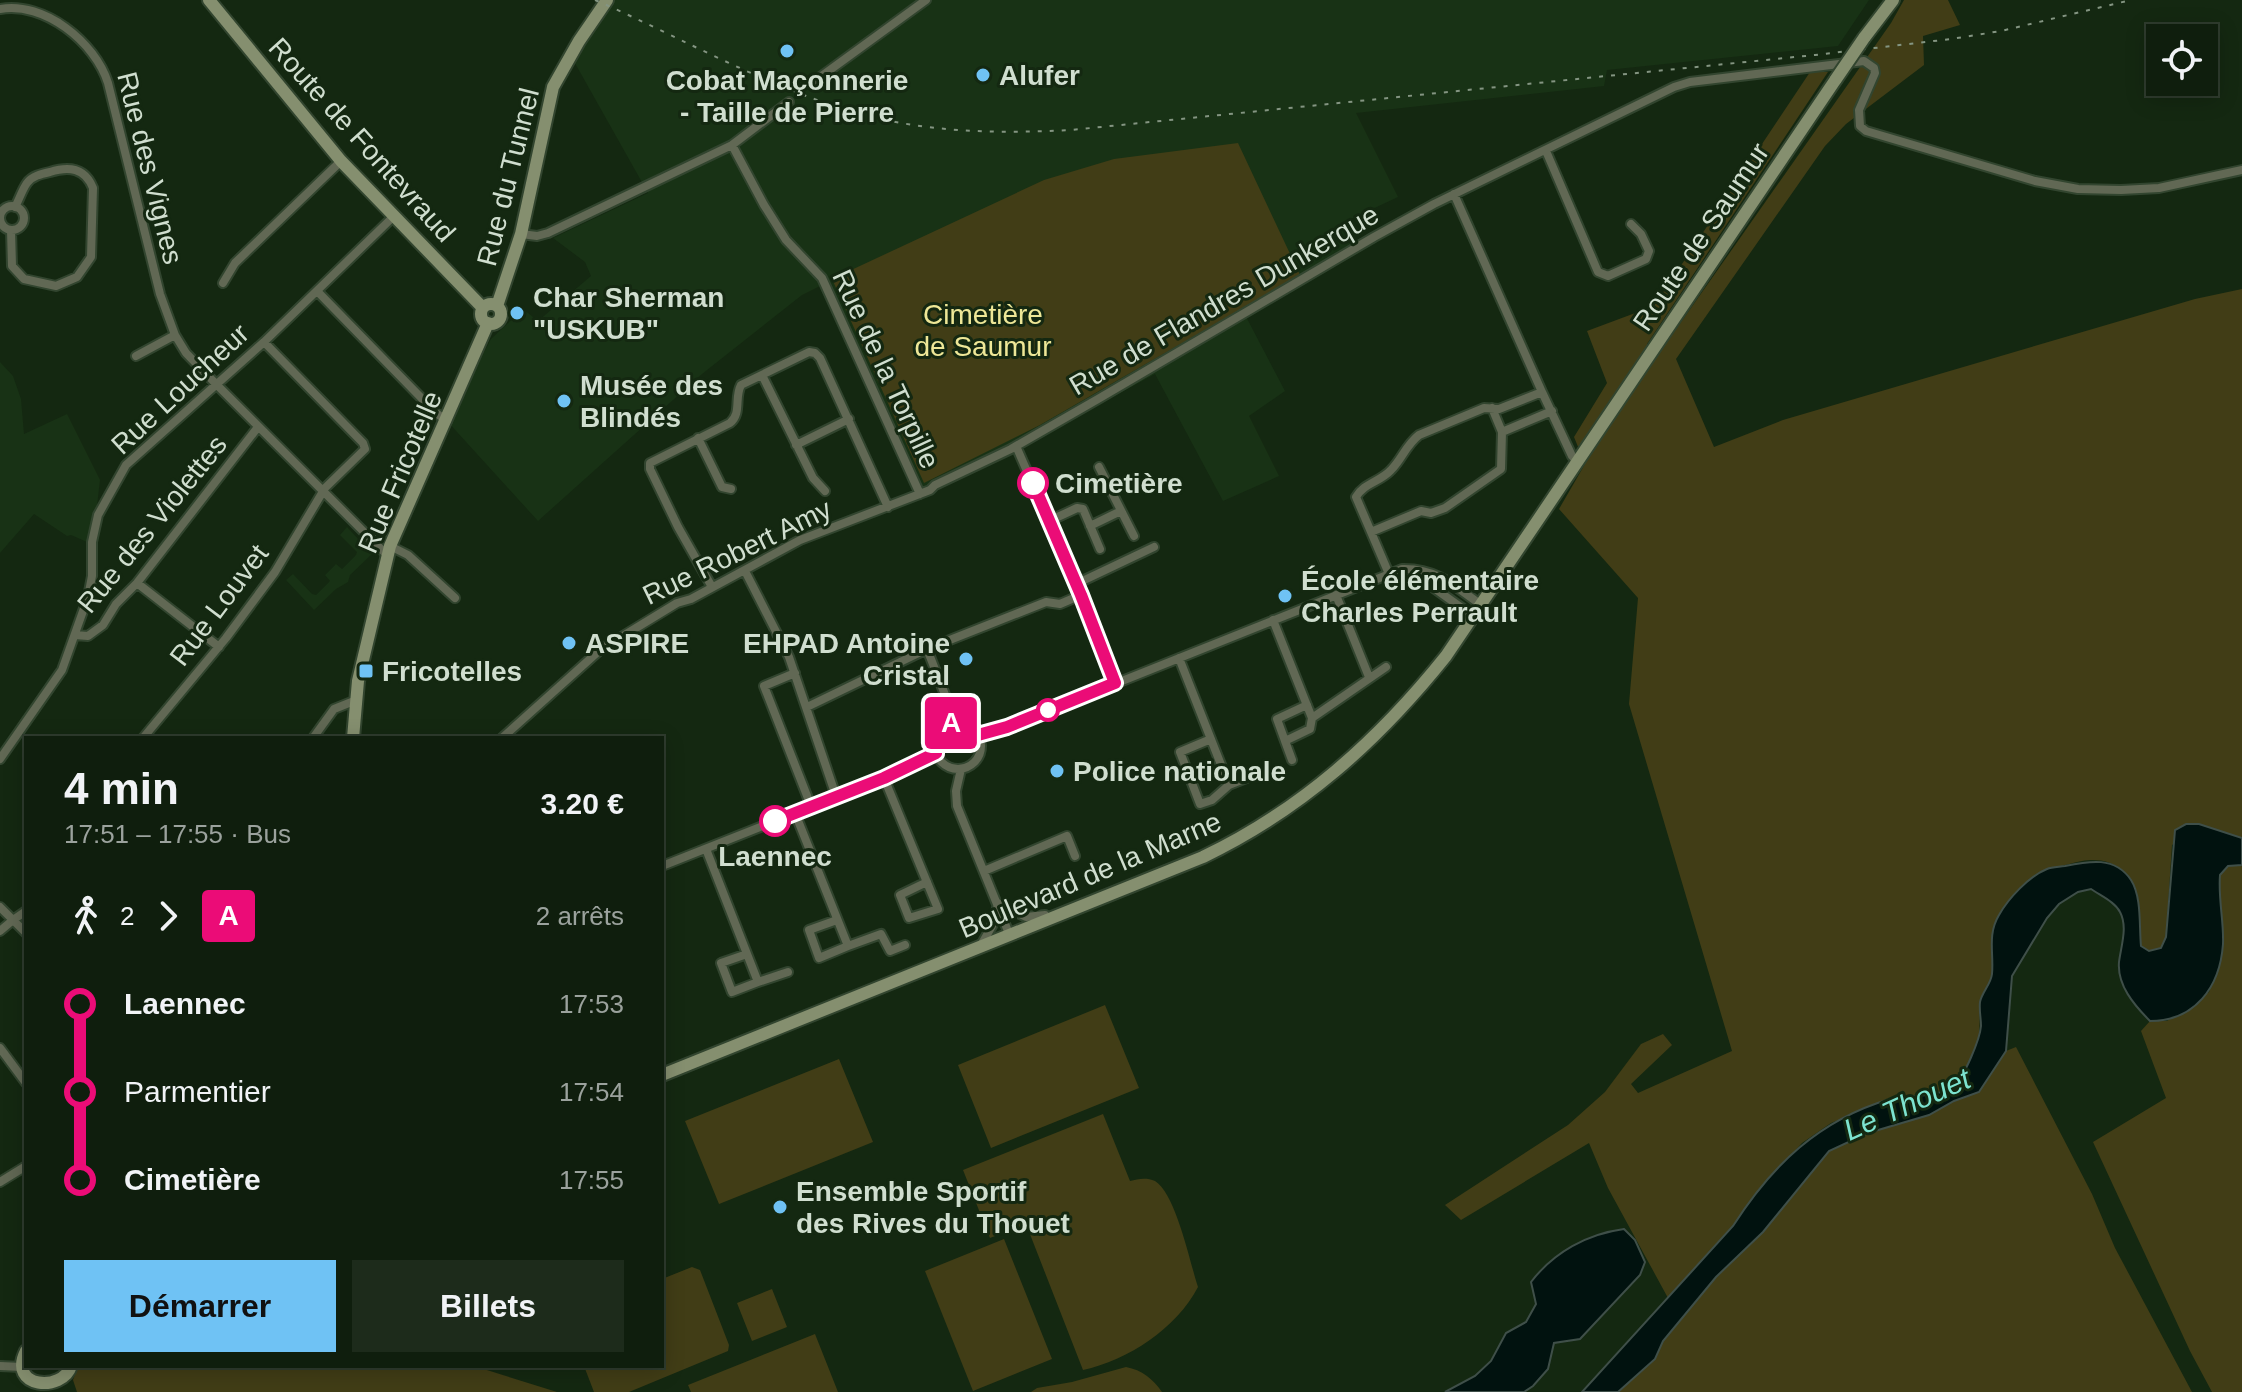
<!DOCTYPE html>
<html lang="fr">
<meta charset="utf-8">
<style>
:root{--surface:#0f1e0d;--page:#1d2b1b;--text:#f1f3f6;--muted:#9ba29d;--line:#2f3c2e;--accent:#6fc2f4}
body{margin:0;font-family:Arial,sans-serif;background:var(--page);color:var(--text);height:100vh;display:flex;flex-direction:column;font-size:30px;white-space:nowrap}
*{box-sizing:border-box;margin:0}
p{font-size:26px;color:var(--muted)}
.icon{flex:none;width:44px;height:44px;fill:none;stroke:currentColor;stroke-width:2;stroke-linecap:round;stroke-linejoin:round}
.map{position:relative;flex:1;overflow:hidden}
.side{position:absolute;left:24px;top:736px;width:640px;height:632px;display:flex;flex-direction:column;background:var(--surface);border-radius:0px;box-shadow:0 4px 20px #0003,0 0 0 2px var(--line)}
.side>*{flex:none}
.badge{padding:0 16px;border-radius:6px;font-size:28px;line-height:52px}
.buttons{position:absolute;left:2146px;top:24px;display:grid;gap:16px}
.buttons a{display:grid;place-items:center;width:72px;height:72px;border-radius:0px;background:var(--surface);box-shadow:0 4px 20px #0003,0 0 0 2px var(--line);font-size:40px}
.map>.badge{position:absolute;translate:-50% -50%;box-shadow:0 0 0 4px #fff}
.legs{display:flex;align-items:center;gap:12px;height:88px;padding:0 40px;font-size:26px}
.legs p{margin-inline-start:auto}
.headline{display:flex;align-items:center;justify-content:space-between;height:136px;padding:0 40px}
h1{font-size:44px;font-weight:600;line-height:60px}
.action{display:flex;gap:16px;margin-top:auto;padding:16px 40px}
.action a{flex:1;height:92px;border-radius:0px;background:var(--accent);color:#111;font-size:32px;font-weight:600;line-height:92px;text-align:center}
.action a+a{background:var(--page);color:var(--text)}
ul{padding:0 40px;list-style:none}
li{display:flex;align-items:center;gap:28px;height:88px;font-size:30px}
li i{display:grid;place-items:center;width:12px;height:100%;margin:0 10px;background:currentColor}
li i::after{content:'';width:20px;height:20px;margin:-10px;border:6px solid;border-radius:50%;background:var(--surface)}
li p{margin-inline-start:auto}
li:first-child i{background:linear-gradient(#0000 50%,currentColor 0)}
li:last-child i{background:linear-gradient(currentColor 50%,#0000 0)}
.map>svg:first-child{display:block}
.built{fill:#183215}
.green{fill:#413d16}
.water{fill:#01120f;stroke:#3f4f49;stroke-width:2}
.lines{fill:none;stroke-linecap:round;stroke-linejoin:round}
.street-casing{stroke:#32452f;stroke-width:12}
.secondary-casing{stroke:#32452f;stroke-width:16}
.street{stroke:#616854;stroke-width:8}
.secondary{stroke:#858f6f;stroke-width:12}
.rail{stroke:#849582;stroke-width:2;stroke-dasharray:4 8;stroke-linecap:butt}
.secondary-bridge-casing{stroke:#32452f;stroke-width:16;stroke-linecap:butt}
.secondary-bridge{stroke:#858f6f;stroke-width:12}
.line-1-casing{stroke:#fff;stroke-width:18}
.line-1{stroke:#eb0c77;stroke-width:12}
.poi-dot{fill:#6fc2f4;stroke:#142811;stroke-width:3}
.stop-1-dot{fill:#fff;stroke:#eb0c77;stroke-width:4}
.labels{text-anchor:middle;dominant-baseline:central;stroke-width:6;stroke-linejoin:round;paint-order:stroke}
.poi-label{font-size:28px;font-weight:bold;fill:#d0decf;stroke:#142811;text-anchor:start}
.street-label{font-size:28px;fill:#d0decf;stroke:#142811}
.park-label{font-size:28px;fill:#eee797;stroke:#142811}
.stop-label{font-size:28px;font-weight:bold;fill:#d0decf;stroke:#142811;text-anchor:start}
.water-label{font-size:30px;font-style:italic;fill:#7ce3cf;stroke:#142811}
</style>
<div class="map">
<svg width="2242" height="1392" viewBox="0 0 2242 1392">
<rect width="100%" height="100%" fill="#142811"/>
<path class="built" d="M604,0H1869L1838,46L1607,70L1604,86L1356,113L1398,197L1349,220L1358,243L1242,309L1285,391L1249,416L1279,476L1223,501L1155,374L1015,450L918,499L820,286L802,295L702,374L538,521L447,421L491,339L523,309L538,321L591,276L585,262L553,238L648,193L567,49Z
M0,362L13,376L21,399L24,434L67,414L100,480L97,506L87,542L71,535L67,536L34,514L0,553Z
M347,527L372,554L350,575L348,582L336,589L314,610L286,580L293,574L312,594L316,595L330,581L325,575L336,564L342,569L356,555L357,552L340,535Z"/>
<path class="green" d="M1904,0H1948L1960,25L1923,36L1924,65L1846,124L1825,146L1676,359L1714,447L1783,420L2195,299L2242,289V838L2199,824L2172,845L2166,937L2161,948L2149,951L2141,946C2137,911 2140,858 2090,860C2076,861 2061,867 2047,869L1992,965V978L1980,1006L1979,1042L1957,1084L1930,1096L1907,1095L1888,1100L1831,1123L1802,1143L1745,1208L1733,1226L1668,1298L1608,1188L1589,1143L1461,1220L1445,1205L1568,1125L1605,1092L1641,1044L1663,1034L1672,1045L1631,1084L1638,1093L1732,1051L1629,704L1638,598L1559,509L1585,464L1574,437L1607,383L1587,331L1654,306L1810,72H1828L1647,344L1660,352L1891,23Z
M1238,143L1300,275L1040,425L924,483L832,279L1044,180L1114,159Z
M2242,865V1392H2212L2190,1351L2093,1142L2166,1098L2141,1031L2150,1021H2167L2209,992L2223,945L2218,899L2220,875L2228,866Z
M1105,1005L1139,1088L991,1148L958,1065Z
M2016,1047L2092,1194L2115,1248L2192,1392H1618L1655,1359L1663,1341L1716,1277L1763,1232L1829,1151L1868,1133L1929,1115L1954,1101L1979,1092L2006,1051Z
M839,1059L873,1142L719,1204L685,1121Z
M1103,1114L1130,1181C1138,1179 1146,1177 1155,1181C1176,1194 1190,1263 1198,1287C1176,1329 1128,1360 1083,1370L1026,1224L990,1238L963,1170Z
M1004,1239L1052,1359L973,1391L925,1271Z
M692,1267L700,1270L729,1345L728,1351L629,1392H594L584,1366H662V1279Z
M772,1289L787,1327L752,1341L737,1303Z
M815,1334L838,1392H691L688,1385Z
M78,1366H474L557,1392H77L73,1380Z
M1126,1367C1142,1370 1153,1379 1162,1392H1031L1037,1388L1072,1382Z"/>
<path class="water" d="M2186,824H2199L2242,838V865L2228,866L2220,875C2218,898 2224,921 2223,944C2220,987 2195,1021 2150,1021C2134,1005 2117,985 2119,962C2121,946 2128,927 2120,912C2115,902 2101,896 2091,889L2078,892L2059,904L2047,918L2012,976L2006,1051L1979,1092L1954,1101L1929,1115L1868,1133L1829,1151L1763,1232L1716,1277L1663,1341L1655,1359L1618,1392H1582L1733,1226C1772,1165 1819,1120 1890,1099C1911,1093 1935,1100 1954,1085C1964,1078 1980,1039 1981,1026C1981,1018 1979,1010 1980,1002C1982,992 1991,984 1992,974C1994,953 1987,935 1999,915C2008,899 2029,876 2047,869C2052,867 2059,867 2065,866C2089,861 2115,856 2131,880C2142,897 2139,927 2141,946L2149,951L2161,948L2166,937L2175,830Z
M1624,1229L1635,1240L1645,1262L1640,1275L1580,1339L1554,1343L1548,1369L1533,1386L1524,1392H1445L1475,1376L1491,1361L1506,1333L1526,1322L1536,1304L1531,1282C1554,1252 1587,1234 1624,1229Z"/>
<g class="lines">
<g class="street-casing">
<path id="street" d="M0,9C44,1 95,42 108,83L160,294L175,335L186,353L217,385L387,555
M812,83L926,0
M732,145L764,205L786,240L822,278L920,494
M1546,151L1598,272L1608,276L1646,259L1649,251L1641,234L1631,224
M0 218a12 12 0 1 1 24 0a12 12 0 1 1-24 0Z
M11,230L12,266L24,279L56,286L77,277L91,257L93,188C85,168 69,166 50,172C41,174 32,176 27,183C22,190 19,200 15,207
M521,234L537,236L548,233L732,145L789,102
M223,283L235,263L341,161
M317,291L436,413L447,421
M136,356L175,335
M762,375L813,478L825,491
M1542,392L1572,456L1578,463
M1492,408L1502,432
M698,438L722,487L731,489
M796,445L849,419
M1016,446L1081,595L1115,683
M1099,467L1134,536
M1049,521L1077,508L1083,509L1100,549
M1090,526L1121,511
M1371,532L1421,511L1431,513L1445,508L1501,469L1502,432L1552,411
M390,546L408,555L455,598
M745,571L789,657L836,796
M1389,574L1356,497C1364,483 1380,482 1391,470C1402,459 1406,445 1419,435L1484,408L1499,409L1542,392L1454,194
M1394,575L1427,583L1473,616
M137,583L219,647
M1076,584L1154,547
M712,587L678,527L650,469V463L730,423C742,413 734,398 741,385L809,352L815,353L820,358L888,507
M1336,595L1369,677
M1273,620L1312,718L1386,667
M75,635L88,636L103,625L116,604L137,583L258,427
M927,649L953,715L952,723
M1179,658L1229,785L1212,800L1200,804L1180,752L1211,739
M795,673L764,686L811,806
M1307,705L1277,719L1285,741L1310,729L1312,718
M807,707L927,649L1046,602L1060,604L1081,595
M935 746a23 23 0 1 1 46 0a23 23 0 1 1-46 0Z
M978,735L1007,727L1402,569C1436,568 1455,586 1481,605
M143,738L226,638L275,572L325,488L365,449L363,443L264,342
M313,738L334,709L354,701
M502,738L600,650L677,603L691,599L800,540L930,490L935,485L1011,449L1098,399L1374,237L1434,204L1674,87L1690,82L1864,61L1874,68L1875,73L1859,110L1860,126L1866,131L2035,181L2078,189L2121,190L2159,188L2242,170
M1285,741L1292,760
M0,759L62,670L88,597L92,576V542L98,515L126,465L264,342L394,216
M961,769L956,791L957,806L1010,936
M884,778L938,909L909,918L900,895L927,882
M1229,785L1259,773
M795,813L848,946L819,958L809,930L837,920
M706,849L758,982L732,992L721,963L747,954
M662,866L884,778L936,753
M984,871L1067,836L1075,856
M998,903L1026,917L1045,915
M0,907L13,920L26,911
M0,931L13,920L26,933
M848,946L881,934L890,951L905,945
M980,947L992,926L997,908
M758,982L788,972
M0,1048L26,1083
M0,1182L26,1166
M0,1366L22,1367"/>
</g>
<g class="secondary-casing">
<path id="secondary" d="M209,0L341,161L483,308
M1864,38L1893,0
M481 314a10 10 0 1 1 20 0a10 10 0 1 1-20 0Z
M497,306L521,234L553,87L579,41L607,0
M353,738L358,681L390,546L488,323
M662,1075L1203,857C1301,810 1378,741 1446,656L1836,79
M26,1351C7,1389 63,1392 71,1366"/>
</g>
<use href="#street" class="street"/>
<use href="#secondary" class="secondary"/>
<path class="rail" d="M595,0C692,42 797,105 901,123C958,133 1014,133 1071,130L1815,55L1951,39L2001,31L2131,0"/>
<g class="secondary-bridge-casing">
<path id="secondary-bridge" d="M1836,79L1864,38"/>
</g>
<use href="#secondary-bridge" class="secondary-bridge"/>
</g>
<g class="lines">
<g class="line-1-casing">
<path id="line-1" d="M775,821L884,778L936,753C931,726 961,713 978,735L1007,727L1115,683L1081,595L1033,483"/>
</g>
<use href="#line-1" class="line-1"/>
</g>
<g class="poi-dot">
<circle cx="787" cy="51" r="8"/>
<circle cx="983" cy="75" r="8"/>
<circle cx="517" cy="313" r="8"/>
<circle cx="564" cy="401" r="8"/>
<circle cx="1285" cy="596" r="8"/>
<circle cx="569" cy="643" r="8"/>
<circle cx="966" cy="659" r="8"/>
<rect x="358" y="663" width="16" height="16" rx="4"/>
<circle cx="1057" cy="771" r="8"/>
<circle cx="780" cy="1207" r="8"/>
</g>
<g class="stop-1-dot">
<circle cx="1033" cy="483" r="14"/>
<circle cx="1048" cy="710" r="10"/>
<circle cx="775" cy="821" r="14"/>
</g>
<g class="labels">
<g class="poi-label">
<text x="999" y="75">Alufer</text>
<text x="787" y="80" text-anchor="middle">Cobat Maçonnerie<tspan x="787" dy="32">- Taille de Pierre</tspan></text>
<text x="533" y="297">Char Sherman<tspan x="533" dy="32">"USKUB"</tspan></text>
<text x="580" y="385">Musée des<tspan x="580" dy="32">Blindés</tspan></text>
<text x="1301" y="580">École élémentaire<tspan x="1301" dy="32">Charles Perrault</tspan></text>
<text x="585" y="643">ASPIRE</text>
<text x="950" y="643" text-anchor="end">EHPAD Antoine<tspan x="950" dy="32">Cristal</tspan></text>
<text x="382" y="671">Fricotelles</text>
<text x="1073" y="771">Police nationale</text>
<text x="796" y="1191">Ensemble Sportif<tspan x="796" dy="32">des Rives du Thouet</tspan></text>
</g>
<g class="street-label">
<text transform="translate(362 140) rotate(48)">Route de Fontevraud</text>
<text transform="translate(150 168) rotate(76)">Rue des Vignes</text>
<text transform="translate(508 177) rotate(-76)">Rue du Tunnel</text>
<text transform="translate(1701 237) rotate(-56)">Route de Saumur</text>
<text transform="translate(1224 300) rotate(-30)">Rue de Flandres Dunkerque</text>
<text transform="translate(886 369) rotate(65)">Rue de la Torpille</text>
<text transform="translate(180 389) rotate(-43)">Rue Loucheur</text>
<text transform="translate(400 472) rotate(-67)">Rue Fricotelle</text>
<text transform="translate(152 524) rotate(-51)">Rue des Violettes</text>
<text transform="translate(737 552) rotate(-26)">Rue Robert Amy</text>
<text transform="translate(219 605) rotate(-53)">Rue Louvet</text>
<text transform="translate(1090 875) rotate(-23)">Boulevard de la Marne</text>
</g>
<g class="park-label">
<text x="983" y="314">Cimetière<tspan x="983" dy="32">de Saumur</tspan></text>
</g>
<g class="stop-label">
<text x="1055" y="483">Cimetière</text>
<text x="775" y="856" text-anchor="middle">Laennec</text>
</g>
<g class="water-label">
<text transform="translate(1907 1104) rotate(-24)">Le Thouet</text>
</g>
</g>
</svg>
<div class="buttons">
<a><svg class="icon" aria-label="locate" viewBox="0 0 24 24"><circle cx="12" cy="12" r="6"/><path d="M12 2v4M12 18v4M2 12h4M18 12h4"/></svg></a>
</div>
<b class="badge" style="left:951px;top:723px;background:#eb0c77;color:#fff">A</b>
<section class="side">
<div class="headline"><div><h1>4 min</h1><p>17:51 – 17:55 · Bus</p></div><b>3.20 €</b></div>
<div class="legs"><svg class="icon" aria-label="walk" viewBox="0 0 24 24"><circle cx="13" cy="4" r="2"/><path d="M13 8l-2 6 4 7M11 14l-3 7M7 12l3-4h3l4 4"/></svg>2<svg class="icon" aria-label="forward" viewBox="0 0 24 24"><path d="M9 5l7 7-7 7"/></svg><b class="badge" style="background:#eb0c77;color:#fff">A</b><p>2 arrêts</p></div>
<ul>
<li><i style="color:#eb0c77"></i><b>Laennec</b><p>17:53</p></li>
<li><i style="color:#eb0c77"></i><span>Parmentier</span><p>17:54</p></li>
<li><i style="color:#eb0c77"></i><b>Cimetière</b><p>17:55</p></li>
</ul>
<div class="action"><a>Démarrer</a><a>Billets</a></div>
</section>
</div>
